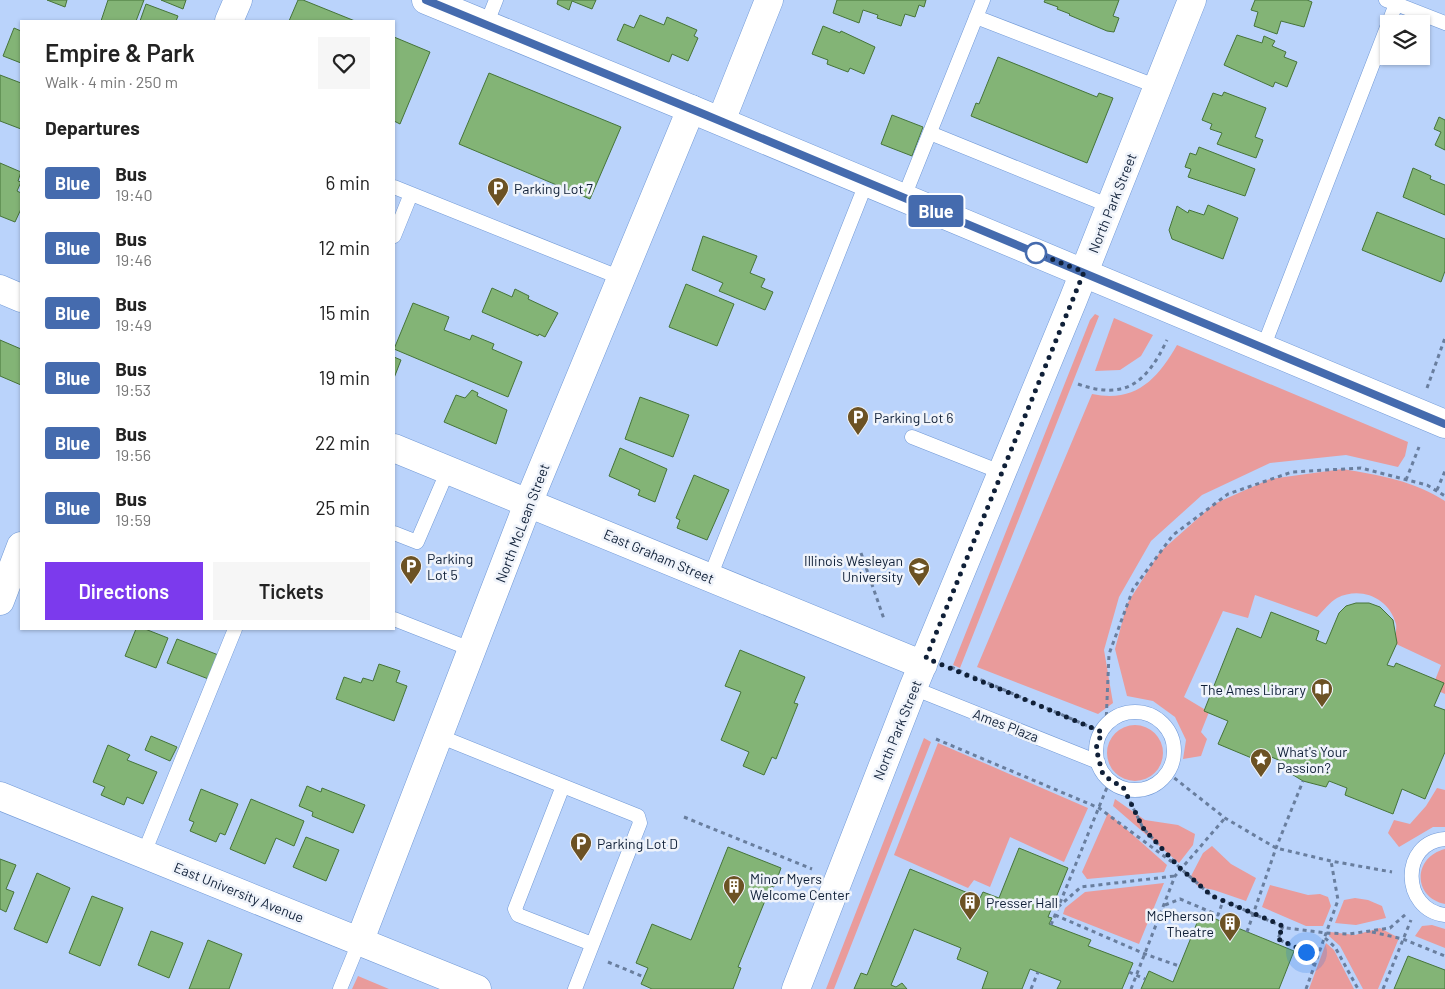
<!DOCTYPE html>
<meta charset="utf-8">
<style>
:root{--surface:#fff;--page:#f6f6f6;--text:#222;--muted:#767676;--accent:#7c3aed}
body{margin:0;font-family:Barlow,sans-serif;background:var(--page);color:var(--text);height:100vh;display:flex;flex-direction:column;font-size:19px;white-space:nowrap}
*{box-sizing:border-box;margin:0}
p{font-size:16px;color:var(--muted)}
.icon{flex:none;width:28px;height:28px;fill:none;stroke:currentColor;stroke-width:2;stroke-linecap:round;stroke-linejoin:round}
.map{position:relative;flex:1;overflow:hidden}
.panel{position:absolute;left:20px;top:20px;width:375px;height:610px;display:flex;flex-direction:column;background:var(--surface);border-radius:0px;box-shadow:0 1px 4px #0004}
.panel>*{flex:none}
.badge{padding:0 10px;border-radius:4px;font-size:18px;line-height:32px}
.fabs{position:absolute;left:1380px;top:15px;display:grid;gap:10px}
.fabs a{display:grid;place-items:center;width:50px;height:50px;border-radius:0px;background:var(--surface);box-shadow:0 1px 4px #0004;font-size:25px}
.you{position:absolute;width:25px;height:25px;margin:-12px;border:4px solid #fff;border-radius:50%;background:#1a73e8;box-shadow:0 0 0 8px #1a73e833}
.map>.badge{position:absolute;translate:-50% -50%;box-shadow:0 0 0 2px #fff}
h2{padding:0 25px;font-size:19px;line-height:45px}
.round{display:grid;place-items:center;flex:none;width:52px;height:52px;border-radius:0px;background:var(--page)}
.head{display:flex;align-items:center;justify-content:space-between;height:85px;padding:0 25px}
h1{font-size:24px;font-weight:600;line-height:38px}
.button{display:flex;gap:10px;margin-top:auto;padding:10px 25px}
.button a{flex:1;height:58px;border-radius:0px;background:var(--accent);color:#fff;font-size:20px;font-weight:600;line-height:58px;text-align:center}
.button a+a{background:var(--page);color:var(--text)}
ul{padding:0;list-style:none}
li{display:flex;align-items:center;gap:15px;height:65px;padding:0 25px}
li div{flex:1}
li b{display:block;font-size:19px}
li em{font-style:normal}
li .badge{min-width:55px;font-weight:700;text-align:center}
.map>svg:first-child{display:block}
.green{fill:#e99b9b}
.building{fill:#83b476;stroke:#467439}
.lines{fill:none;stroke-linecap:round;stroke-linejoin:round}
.service-casing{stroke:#7199d6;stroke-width:15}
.minor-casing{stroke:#7199d6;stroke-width:29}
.primary-casing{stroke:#7199d6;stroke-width:29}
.path{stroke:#697e9e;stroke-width:3;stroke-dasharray:4 4;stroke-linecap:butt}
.service{stroke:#fff;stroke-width:14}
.minor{stroke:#fff;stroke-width:28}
.primary{stroke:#fff;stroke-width:28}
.line-casing{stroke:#fff;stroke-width:11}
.line{stroke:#456bae;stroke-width:8}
.walk{stroke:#102038;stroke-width:5;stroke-dasharray:0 9}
.stop-dot{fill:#fff;stroke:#456bae;stroke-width:2.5}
.labels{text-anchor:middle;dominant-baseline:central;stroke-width:5;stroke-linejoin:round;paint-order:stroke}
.poi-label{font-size:14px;fill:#102038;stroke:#eff3fa;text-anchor:start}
.street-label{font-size:14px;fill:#102038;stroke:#eff3fa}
</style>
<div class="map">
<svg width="1445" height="989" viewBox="0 0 1445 989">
<rect width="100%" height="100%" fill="#bad3fb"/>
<path class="green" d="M1095,314L1099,316L960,668L953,665L1090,320Z
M1114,318L1153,335L1141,356L1120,370L1095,371Z
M1177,345L1408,442L1405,456L1398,467L1346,455L1270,463L1202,495L1151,541L1119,597L1104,650L1113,703L1098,714L977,667L1092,394C1135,403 1157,380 1177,345Z
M1343,469C1378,475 1415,481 1445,501V694L1432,688L1441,665L1394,643C1395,637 1397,629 1396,624C1389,598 1361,586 1337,598C1330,602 1323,611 1317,617L1255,595L1248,618L1223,611L1184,697L1209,712L1201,732L1207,739L1201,756L1183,759L1186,740L1175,717L1153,701L1127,696L1115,649L1127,604L1160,552L1214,504L1270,479Z
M1107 753a28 28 0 1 1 56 0a28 28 0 1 1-56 0Z
M924,738L931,742L834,989H826Z
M938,743L1088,808L1064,862L1010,837L990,887L974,880L968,888L894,855Z
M1437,788L1445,790V827H1433L1399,847L1388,833L1394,820L1410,824L1426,806Z
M1115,799L1145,820L1178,825L1195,834L1193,845L1179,863L1113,806Z
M1108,813L1167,865L1164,872L1087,879L1082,872Z
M1212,846L1231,864L1256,878L1246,901L1214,890L1199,887L1190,878L1203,853Z
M1445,849V904C1412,897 1413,857 1445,849Z
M1164,883L1139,944L1063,914L1065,908L1085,892Z
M1270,885L1308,895L1320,894L1328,897L1331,906L1323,926H1306L1262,907Z
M1355,898L1368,900L1382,906L1386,918L1356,925L1335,923L1344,900Z
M1432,925L1445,929V948L1415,936L1422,926Z
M1380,928L1399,938L1378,989H1363L1340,946L1329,936L1330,932L1355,935Z
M1326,943L1334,950L1354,989H1309Z
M358,976L389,989H352Z"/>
<path class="building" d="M47,0H67L65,7Z
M108,0H144L136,21H101Z
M161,0H186L183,9Z
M298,0H303L355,21H289Z
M558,0H596L592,9L572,1L569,10L557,4Z
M837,0H926L924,7L919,5L915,17L905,14L901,26L877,18L878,15L863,10L859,23L833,13Z
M1045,0H1119L1113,16L1119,18L1114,32L1107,31L1069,15L1070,14L1057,9L1058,7L1044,2Z
M1255,0H1307L1312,2L1304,27L1281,21L1277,34L1254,26L1258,12L1251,10Z
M146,4L178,16L176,21H140Z
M640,15L664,25L667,17L697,30L694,36L698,38L688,61L672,54L669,62L617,40L624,24L634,28Z
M823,26L840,33L841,31L875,47L864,74L850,68L848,72L827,64L828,60L812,54Z
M14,28L21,31V63L3,56Z
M1237,35L1262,43L1264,36L1275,41L1272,46L1286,52L1284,57L1297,62L1287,87L1275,82L1273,87L1224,65Z
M394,37L430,52L400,124L394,121Z
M998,57L1097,97L1099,93L1113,98L1087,163L971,116L976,103L979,104Z
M489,73L621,127L590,199L459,144Z
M0,75L21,83V129L0,121Z
M1224,92L1266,108L1255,137L1263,140L1256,158L1217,144L1222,133L1210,129L1212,124L1202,120L1213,93L1222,96Z
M892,115L923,127L912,156L881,144Z
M1439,117L1445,120V150L1435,145L1441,132L1434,129Z
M1199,147L1255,169L1245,196L1188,177L1191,169L1185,167L1190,153L1196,155Z
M0,163L21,172L18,181L21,182L17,191L21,193V209L15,222L0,216Z
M1413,168L1431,176L1430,179L1445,185V215L1403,197Z
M1208,205L1238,218L1223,259L1172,239L1169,230L1177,206L1188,213L1189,210L1204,215Z
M1377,212L1445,239V271L1441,282L1362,250Z
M703,236L757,256L750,273L765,279L761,287L773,292L765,310L719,291L723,283L692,270Z
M686,284L734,304L717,346L669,327Z
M492,288L512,297L515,289L529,296L528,299L558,313L545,337L539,334L538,336L482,312Z
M413,303L449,317L444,330L470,340L472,335L494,344L492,349L522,362L508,397L394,349Z
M0,340L21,349V385L0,376Z
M394,357L401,360L394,378Z
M472,390L478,393L477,396L507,410L496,444L444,422L456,395L465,398Z
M640,397L689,415L673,457L625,439Z
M620,448L667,469L655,502L638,495L640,490L609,476Z
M694,475L729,490L707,540L677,528L680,520L676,518Z
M1356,603H1369L1380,607L1393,620L1397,643L1387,665L1394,667L1396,663L1444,683L1434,706L1445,710V752L1425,799L1402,789L1393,814L1345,795L1347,788L1329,781L1326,787L1303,781L1285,770L1288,764L1269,756L1266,764L1218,744L1228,721L1204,711L1237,628L1261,638L1271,612L1319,631L1316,640L1326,644L1339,613L1346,606Z
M136,629H145L168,638L156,668L125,656Z
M177,639L221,656L211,680L167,663Z
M740,650L805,677L794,703L798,704L776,759L772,757L764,775L743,766L749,752L721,740L741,692L725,686Z
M379,664L400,671L396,682L407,686L394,721L336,699L344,677L361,683L363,678L373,681Z
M151,736L177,747L170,761L145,750Z
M108,745L130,755L127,760L157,772L143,804L127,797L124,805L101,795L105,787L93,782Z
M307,786L321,792L322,788L365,805L353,833L312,816L313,812L299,806Z
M201,789L238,804L225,835L220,833L216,842L190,831L194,822L189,820Z
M251,799L304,821L294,846L276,838L265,864L230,849Z
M306,837L339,850L326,881L293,867Z
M728,847L781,868L774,887L771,886L738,967L741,968L733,989H652L641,984L648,968L636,963L652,924L691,940Z
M1019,848L1068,868L1048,917L1052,918L1049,924L1091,940L1088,946L1133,963L1122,989H1057L1061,981L1030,969L1022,989H982L988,972L957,959L961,948L914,929L891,985L896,987L902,983L907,989H854L861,973L867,975L910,869L980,898L983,892L999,898Z
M0,859L16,865L6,889L14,892L6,912L0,909Z
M37,873L70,888L47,943L14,929Z
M92,896L123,908L100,966L69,953Z
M1201,913L1294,951L1279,989H1141L1149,971L1173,982Z
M151,931L183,943L169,978L138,965Z
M208,940L242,954L229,989H189Z
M1408,956L1445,970V989H1394Z"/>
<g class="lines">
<g class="service-casing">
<path id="service" d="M1386,0L1445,23
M976,17L1158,87
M486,25L496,0
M930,133L1110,206
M394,187L621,278
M904,197L983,0
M394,236L411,194
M1263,348L1396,4
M912,437L1003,473
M394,533L417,542L448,470
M710,577L867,181
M394,619L473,650
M913,688L1098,762
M1096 751a39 39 0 1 1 78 0a39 39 0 1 1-78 0Z
M439,736L563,786
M1445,839C1400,842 1401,910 1445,915
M144,853L235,629
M340,989L360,940
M575,989L640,823L638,816L563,786L515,909L518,915L592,944"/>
</g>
<g class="minor-casing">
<path id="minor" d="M229,21L238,0
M721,121L769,0
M0,289L21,298
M394,448L923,665
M0,601L21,546
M0,796L477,989
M360,940L529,501L691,109
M796,989L913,688L1073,300L1192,0"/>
</g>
<g class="primary-casing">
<path id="primary" d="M426,0L691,109L1445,424"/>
</g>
<path class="path" d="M1078,384C1126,401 1147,382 1167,340
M1427,388L1445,338
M1406,480L1419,447
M1437,490L1445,471
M861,553L884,619
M951,667L1102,732
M1106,724L1109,654L1133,589L1173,535L1228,494L1292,472L1361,468L1427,485L1445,496
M936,739L1099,808L1172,862
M1168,773L1225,818L1276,848L1331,861L1392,872
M1123,787L1143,828L1180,868L1212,896L1286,928L1326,933L1349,934L1390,928L1406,914
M684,817L812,869
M1165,905L1180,899L1218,915L1223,901
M1058,907L1081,887L1175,876
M1055,915L1145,954L1179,966
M1051,925L1110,780
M1283,926L1278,939L1305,952L1314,965
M1247,932L1276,848L1303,781
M1372,932L1403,939L1445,956
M1325,938L1335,947L1358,989
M608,962L644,977
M1129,972L1145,979
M1031,989L1038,972
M1131,989L1175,876L1225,818
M1306,989L1338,900L1331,861
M1383,989L1411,920"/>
<use href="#service" class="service"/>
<use href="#minor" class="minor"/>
<use href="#primary" class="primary"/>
</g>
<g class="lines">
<g class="line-casing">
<path id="line" d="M426,0L706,115L1445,424"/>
</g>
<use href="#line" class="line"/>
<path class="walk" d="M1036,253L1084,272L926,658L1102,732L1096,748L1102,772L1110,780L1123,787L1143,828L1180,868L1212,896L1283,926L1278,939L1306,952"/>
</g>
<defs>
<g id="parking-pin" transform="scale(1.125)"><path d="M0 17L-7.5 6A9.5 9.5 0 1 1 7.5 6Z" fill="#6c5224" stroke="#eff3fa"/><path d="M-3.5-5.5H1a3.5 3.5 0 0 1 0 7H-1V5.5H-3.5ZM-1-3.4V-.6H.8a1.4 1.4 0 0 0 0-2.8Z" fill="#fff"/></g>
<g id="university-pin" transform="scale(1.125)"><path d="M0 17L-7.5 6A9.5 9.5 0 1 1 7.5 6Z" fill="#6c5224" stroke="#eff3fa"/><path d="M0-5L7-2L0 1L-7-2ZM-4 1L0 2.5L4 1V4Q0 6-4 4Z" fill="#fff"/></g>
<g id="library-pin" transform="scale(1.125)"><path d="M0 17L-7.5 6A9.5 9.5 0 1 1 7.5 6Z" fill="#6c5224" stroke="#eff3fa"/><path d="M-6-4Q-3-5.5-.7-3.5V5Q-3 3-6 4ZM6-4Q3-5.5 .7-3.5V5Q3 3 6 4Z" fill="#fff"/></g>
<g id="sight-pin" transform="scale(1.125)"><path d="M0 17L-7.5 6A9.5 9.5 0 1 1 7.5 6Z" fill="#6c5224" stroke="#eff3fa"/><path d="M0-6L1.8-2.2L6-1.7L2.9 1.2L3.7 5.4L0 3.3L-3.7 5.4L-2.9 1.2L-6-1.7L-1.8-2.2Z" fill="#fff"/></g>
<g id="building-pin" transform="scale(1.125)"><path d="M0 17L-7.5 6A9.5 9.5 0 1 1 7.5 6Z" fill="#6c5224" stroke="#eff3fa"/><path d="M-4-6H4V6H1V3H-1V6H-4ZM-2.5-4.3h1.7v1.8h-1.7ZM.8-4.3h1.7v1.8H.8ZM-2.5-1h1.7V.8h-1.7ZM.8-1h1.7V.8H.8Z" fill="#fff"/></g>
</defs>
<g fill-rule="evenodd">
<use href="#parking-pin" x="498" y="188"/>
<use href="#parking-pin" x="858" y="417"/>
<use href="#parking-pin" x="411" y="566"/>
<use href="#university-pin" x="919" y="568"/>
<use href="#library-pin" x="1322" y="689"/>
<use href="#sight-pin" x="1261" y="759"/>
<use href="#parking-pin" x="581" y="843"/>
<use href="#building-pin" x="734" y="886"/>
<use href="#building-pin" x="970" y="902"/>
<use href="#building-pin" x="1230" y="923"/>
</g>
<circle class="stop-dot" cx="1036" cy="253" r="10"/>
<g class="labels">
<g class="poi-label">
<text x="514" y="188">Parking Lot 7</text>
<text x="874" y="417">Parking Lot 6</text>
<text x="427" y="558">Parking<tspan x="427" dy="16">Lot 5</tspan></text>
<text x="903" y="560" text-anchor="end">Illinois Wesleyan<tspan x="903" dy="16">University</tspan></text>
<text x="1306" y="689" text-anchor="end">The Ames Library</text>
<text x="1277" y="751">What's Your<tspan x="1277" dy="16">Passion?</tspan></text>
<text x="597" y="843">Parking Lot D</text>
<text x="750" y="878">Minor Myers<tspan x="750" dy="16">Welcome Center</tspan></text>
<text x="986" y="902">Presser Hall</text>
<text x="1214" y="915" text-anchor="end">McPherson<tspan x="1214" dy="16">Theatre</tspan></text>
</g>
<g class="street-label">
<text transform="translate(1112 203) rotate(-68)">North Park Street</text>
<text transform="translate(522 523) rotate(-69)">North McLean Street</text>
<text transform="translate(659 556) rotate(23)">East Graham Street</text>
<text transform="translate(1006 725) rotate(21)">Ames Plaza</text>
<text transform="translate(897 730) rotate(-68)">North Park Street</text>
<text transform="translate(239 892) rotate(22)">East University Avenue</text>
</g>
</g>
</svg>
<div class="fabs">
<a><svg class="icon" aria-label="layers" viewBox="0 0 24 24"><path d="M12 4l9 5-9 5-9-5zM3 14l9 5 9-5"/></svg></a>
</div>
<div class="you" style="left:1306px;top:952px"></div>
<b class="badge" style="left:936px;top:211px;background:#456bae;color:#fff">Blue</b>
<section class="panel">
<div class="head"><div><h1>Empire &amp; Park</h1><p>Walk · 4 min · 250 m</p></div><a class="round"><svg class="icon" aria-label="heart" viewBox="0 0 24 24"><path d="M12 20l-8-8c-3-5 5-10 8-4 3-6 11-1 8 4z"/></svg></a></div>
<h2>Departures</h2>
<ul>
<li><span class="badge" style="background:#456bae;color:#fff">Blue</span><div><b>Bus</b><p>19:40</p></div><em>6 min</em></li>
<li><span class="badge" style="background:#456bae;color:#fff">Blue</span><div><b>Bus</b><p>19:46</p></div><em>12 min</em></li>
<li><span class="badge" style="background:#456bae;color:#fff">Blue</span><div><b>Bus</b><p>19:49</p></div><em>15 min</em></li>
<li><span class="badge" style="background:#456bae;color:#fff">Blue</span><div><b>Bus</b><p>19:53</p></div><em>19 min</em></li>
<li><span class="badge" style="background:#456bae;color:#fff">Blue</span><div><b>Bus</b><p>19:56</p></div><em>22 min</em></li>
<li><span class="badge" style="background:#456bae;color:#fff">Blue</span><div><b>Bus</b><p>19:59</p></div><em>25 min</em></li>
</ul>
<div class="button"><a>Directions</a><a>Tickets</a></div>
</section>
</div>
